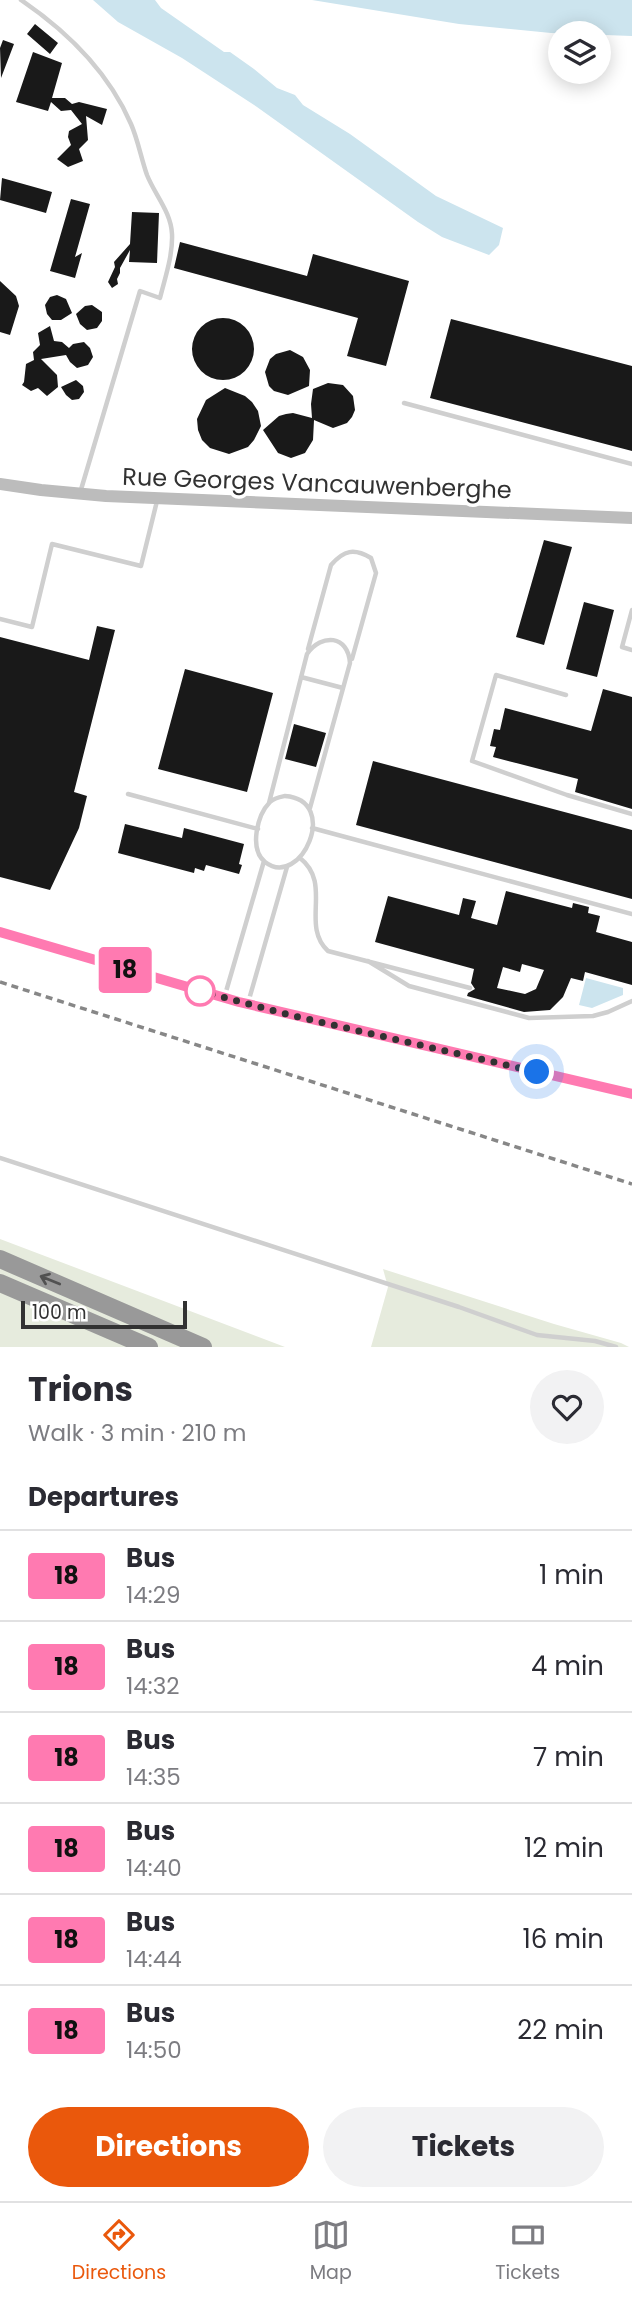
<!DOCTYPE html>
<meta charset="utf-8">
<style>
:root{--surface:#fff;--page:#f2f2f3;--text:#2b2b33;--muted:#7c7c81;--line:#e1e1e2;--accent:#ea580c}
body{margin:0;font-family:Poppins,sans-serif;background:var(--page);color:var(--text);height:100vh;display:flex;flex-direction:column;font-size:26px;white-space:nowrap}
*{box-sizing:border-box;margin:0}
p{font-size:23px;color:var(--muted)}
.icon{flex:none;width:38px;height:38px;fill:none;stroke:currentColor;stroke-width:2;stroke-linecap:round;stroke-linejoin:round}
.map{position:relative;height:1347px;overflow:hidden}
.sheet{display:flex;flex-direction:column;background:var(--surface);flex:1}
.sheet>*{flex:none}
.badge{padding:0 14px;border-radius:5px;font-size:24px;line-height:46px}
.buttons{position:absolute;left:548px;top:21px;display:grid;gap:14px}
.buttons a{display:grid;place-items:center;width:63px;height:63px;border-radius:50%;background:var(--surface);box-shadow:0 4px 18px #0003;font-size:35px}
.scale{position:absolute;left:21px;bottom:18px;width:166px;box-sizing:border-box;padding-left:7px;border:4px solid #323232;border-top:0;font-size:19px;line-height:24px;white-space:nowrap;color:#323232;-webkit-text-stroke:5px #fff;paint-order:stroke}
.you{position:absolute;width:35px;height:35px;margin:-18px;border:5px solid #fff;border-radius:50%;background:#1a73e8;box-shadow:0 0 0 10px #1a73e833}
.map>.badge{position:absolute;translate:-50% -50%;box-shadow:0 0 0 4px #fff}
h2{padding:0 28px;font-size:26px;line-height:63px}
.round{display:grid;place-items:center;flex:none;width:74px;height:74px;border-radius:37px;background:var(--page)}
.headline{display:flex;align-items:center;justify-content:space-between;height:119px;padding:0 28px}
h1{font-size:33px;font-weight:700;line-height:52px}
.button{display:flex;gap:14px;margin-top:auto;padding:14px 28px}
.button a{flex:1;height:80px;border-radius:42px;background:var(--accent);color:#fff;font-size:28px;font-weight:700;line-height:80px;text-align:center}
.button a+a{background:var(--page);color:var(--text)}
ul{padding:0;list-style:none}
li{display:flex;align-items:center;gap:21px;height:91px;padding:0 28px;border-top:2px solid var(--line)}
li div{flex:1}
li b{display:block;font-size:26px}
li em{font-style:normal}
li .badge{min-width:77px;font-weight:700;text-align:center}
.dock{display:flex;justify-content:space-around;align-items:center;height:98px;border-top:2px solid var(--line);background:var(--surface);font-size:19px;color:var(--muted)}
.dock a{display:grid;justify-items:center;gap:4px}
.dock .active{color:var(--accent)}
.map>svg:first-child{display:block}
.green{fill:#e6ebdd}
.water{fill:#cce4ee}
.building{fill:#191919;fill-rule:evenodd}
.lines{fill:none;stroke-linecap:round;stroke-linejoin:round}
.lane{stroke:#cfcfcf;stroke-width:4.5}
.secondary{stroke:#bcbcbc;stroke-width:12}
.highway{stroke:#999;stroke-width:18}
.rail{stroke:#878787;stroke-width:3.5;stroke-dasharray:7 5;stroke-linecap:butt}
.oneway{stroke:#515151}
.line-casing{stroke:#fff;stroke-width:16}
.line{stroke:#ff7ab1;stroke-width:10}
.walk{stroke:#323232;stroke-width:7;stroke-dasharray:0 12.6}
.stop-dot{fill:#fff;stroke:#ff7ab1;stroke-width:3.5}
.labels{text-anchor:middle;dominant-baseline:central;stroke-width:7;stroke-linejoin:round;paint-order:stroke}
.street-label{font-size:24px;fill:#323232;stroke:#fff}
</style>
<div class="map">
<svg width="632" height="1347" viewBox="0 0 632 1347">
<rect width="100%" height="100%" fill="#fff"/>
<path class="green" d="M0,1239L285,1347H0Z
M383,1269L554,1324L621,1343L629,1347H371L388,1287Z"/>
<path class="water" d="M93,0H155L161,8L224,52H230L254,69L277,88L295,95L303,105L350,134L436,196L503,228L499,245L489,255L442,237L418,222L257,107L182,58L118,22Z
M312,0H632V36L551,33L459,24Z
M586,978L623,988V995L592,1008L579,1005Z"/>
<path class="building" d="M35,24L58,43L50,54L27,34Z
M3,40L14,44L1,78L0,48Z
M33,52L62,63L52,98H65L72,104L79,102L107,109L102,125L86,116L88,140L79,149L83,161L68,167L57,159L71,145L68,137L69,131L82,124L71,110L61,111L51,102L48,111L16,102Z
M2,178L52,192L46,213L0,200Z
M71,199L90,204L75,257L82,253L75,278L50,271Z
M132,212L159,213L157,263L129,262L130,250L120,268V273L117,279L118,284L112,288L108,282L115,267L114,262L130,244Z
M180,242L307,276L313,254L409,281L386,366L347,356L358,318L174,268Z
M0,281L16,296L19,306L10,335L0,332Z
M57,295L66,299L72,313L61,320H52L47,314L45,305L50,297Z
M92,305L102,312V321L97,328L87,330L80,324L76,314L85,306Z
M192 349a31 31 0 1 1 62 0a31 31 0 1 1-62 0Z
M451,319L632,366V451L430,398Z
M50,326L54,341L62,342L69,348L73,344L84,342L90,348L93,357L88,365L77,368L70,362L66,355L41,359L57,375L58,387L47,396L38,388L31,391L22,385L24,382L26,364L34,360L33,352L40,345L38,333Z
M290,350L303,357L310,370L309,386L288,395L274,391L269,386L265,372L270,359L276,354Z
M76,380L83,386L84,392L79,399L72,400L66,395L61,387Z
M328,383L343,385L353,396L355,410L352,417L347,423L333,428L314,420L313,440L305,453L291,458L278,453L263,430L279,416L286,414L293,413L312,418L311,404L313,389Z
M225,388L245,396L252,402L258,411L261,426L254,440L248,447L229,454L210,448L202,440L198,430L197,419L206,400Z
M544,540L572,547L544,645L516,637Z
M584,602L614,610L597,677L566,669Z
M97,626L115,630L74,792L87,796L79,828L50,890L0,877V637L89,660Z
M185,669L273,693L247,792L158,769Z
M603,689L632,697V809L575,792L578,779L493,757L496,747L490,746L494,729L500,730L505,708L591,731Z
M294,724L326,733L316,767L285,759Z
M373,761L632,830V899L356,825Z
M125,824L182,838L184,828L244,844L239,864L242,865L239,874L206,865L204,871L195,868L194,873L118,853Z
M506,891L572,908L573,903L589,907L588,913L600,916L596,932L632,942V985L585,972L583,981L571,978L563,997L550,1010L524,1012L467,996L468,993L475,989L471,983L474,969L375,942L388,896L459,915L463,898L476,901L471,918L497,925ZM522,964L544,970L536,989L525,994L497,988L503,967L520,972Z"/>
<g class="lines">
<path class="lane" d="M21,0C68,32 108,71 131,124C138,140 141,158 147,175C155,195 171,212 172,234C173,255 165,278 160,298L140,291L80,493
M404,403L632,464
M632,610L622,647L632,650
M0,619L32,627L52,544L141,566L157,501
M308,649L331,565C344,550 354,548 371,558L376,573L352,659
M301,677L343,688
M566,695L496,675L472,761L567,795L632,814
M128,794L258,829
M285,796C341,800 301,890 265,862C249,849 257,815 270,802C274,798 280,797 285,796Z
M269,803L307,654C322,633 348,635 350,663L310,808
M312,828L632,914
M300,858C333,884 300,925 328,951L470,988
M368,961L409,986L529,1018L593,1016L608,1012L632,1001
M225,995L264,861
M248,1003L287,867
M0,1158L459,1307L537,1335L595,1341L616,1347"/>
<path class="secondary" d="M0,484L41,490L106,496L632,518
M0,932L239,1002L632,1094"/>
<path class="highway" d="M0,1259L203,1347
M0,1283L149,1347"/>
<path class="rail" d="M0,982L632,1184"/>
</g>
<defs><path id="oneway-shaft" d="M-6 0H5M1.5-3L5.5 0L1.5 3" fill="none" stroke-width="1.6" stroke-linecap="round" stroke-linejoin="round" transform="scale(1.75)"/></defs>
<use class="oneway" href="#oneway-shaft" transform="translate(50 1280) rotate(-158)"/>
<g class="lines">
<g class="line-casing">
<path id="line" d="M0,932L239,1002L632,1094"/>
</g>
<use href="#line" class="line"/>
<path class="walk" d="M200,991L290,1015L537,1072"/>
</g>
<circle class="stop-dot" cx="200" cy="991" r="14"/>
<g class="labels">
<g class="street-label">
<text transform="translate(317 483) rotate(2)">Rue Georges Vancauwenberghe</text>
</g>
</g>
</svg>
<div class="buttons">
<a><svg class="icon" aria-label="layers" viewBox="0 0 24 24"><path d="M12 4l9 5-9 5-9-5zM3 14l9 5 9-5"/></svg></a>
</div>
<div class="scale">100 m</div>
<div class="you" style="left:537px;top:1072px"></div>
<b class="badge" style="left:125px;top:970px;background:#ff7ab1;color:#111">18</b>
</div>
<section class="sheet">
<div class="headline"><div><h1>Trions</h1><p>Walk · 3 min · 210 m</p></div><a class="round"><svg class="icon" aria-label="heart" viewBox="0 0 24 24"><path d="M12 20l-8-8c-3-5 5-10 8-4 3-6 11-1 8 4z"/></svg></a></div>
<h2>Departures</h2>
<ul>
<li><span class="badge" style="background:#ff7ab1;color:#111">18</span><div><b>Bus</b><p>14:29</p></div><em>1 min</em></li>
<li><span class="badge" style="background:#ff7ab1;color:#111">18</span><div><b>Bus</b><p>14:32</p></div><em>4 min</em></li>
<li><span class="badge" style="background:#ff7ab1;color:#111">18</span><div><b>Bus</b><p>14:35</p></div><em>7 min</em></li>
<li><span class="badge" style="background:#ff7ab1;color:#111">18</span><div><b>Bus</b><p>14:40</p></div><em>12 min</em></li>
<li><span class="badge" style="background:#ff7ab1;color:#111">18</span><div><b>Bus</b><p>14:44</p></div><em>16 min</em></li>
<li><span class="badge" style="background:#ff7ab1;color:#111">18</span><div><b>Bus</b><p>14:50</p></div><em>22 min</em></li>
</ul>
<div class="button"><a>Directions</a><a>Tickets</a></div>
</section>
<nav class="dock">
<a class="active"><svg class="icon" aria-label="directions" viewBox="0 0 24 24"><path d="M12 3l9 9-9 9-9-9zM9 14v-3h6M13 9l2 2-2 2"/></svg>Directions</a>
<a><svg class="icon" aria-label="map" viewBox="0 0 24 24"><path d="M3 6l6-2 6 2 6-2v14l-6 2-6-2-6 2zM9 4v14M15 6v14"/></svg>Map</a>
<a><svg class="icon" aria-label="tickets" viewBox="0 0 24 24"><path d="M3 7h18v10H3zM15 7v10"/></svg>Tickets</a>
</nav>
